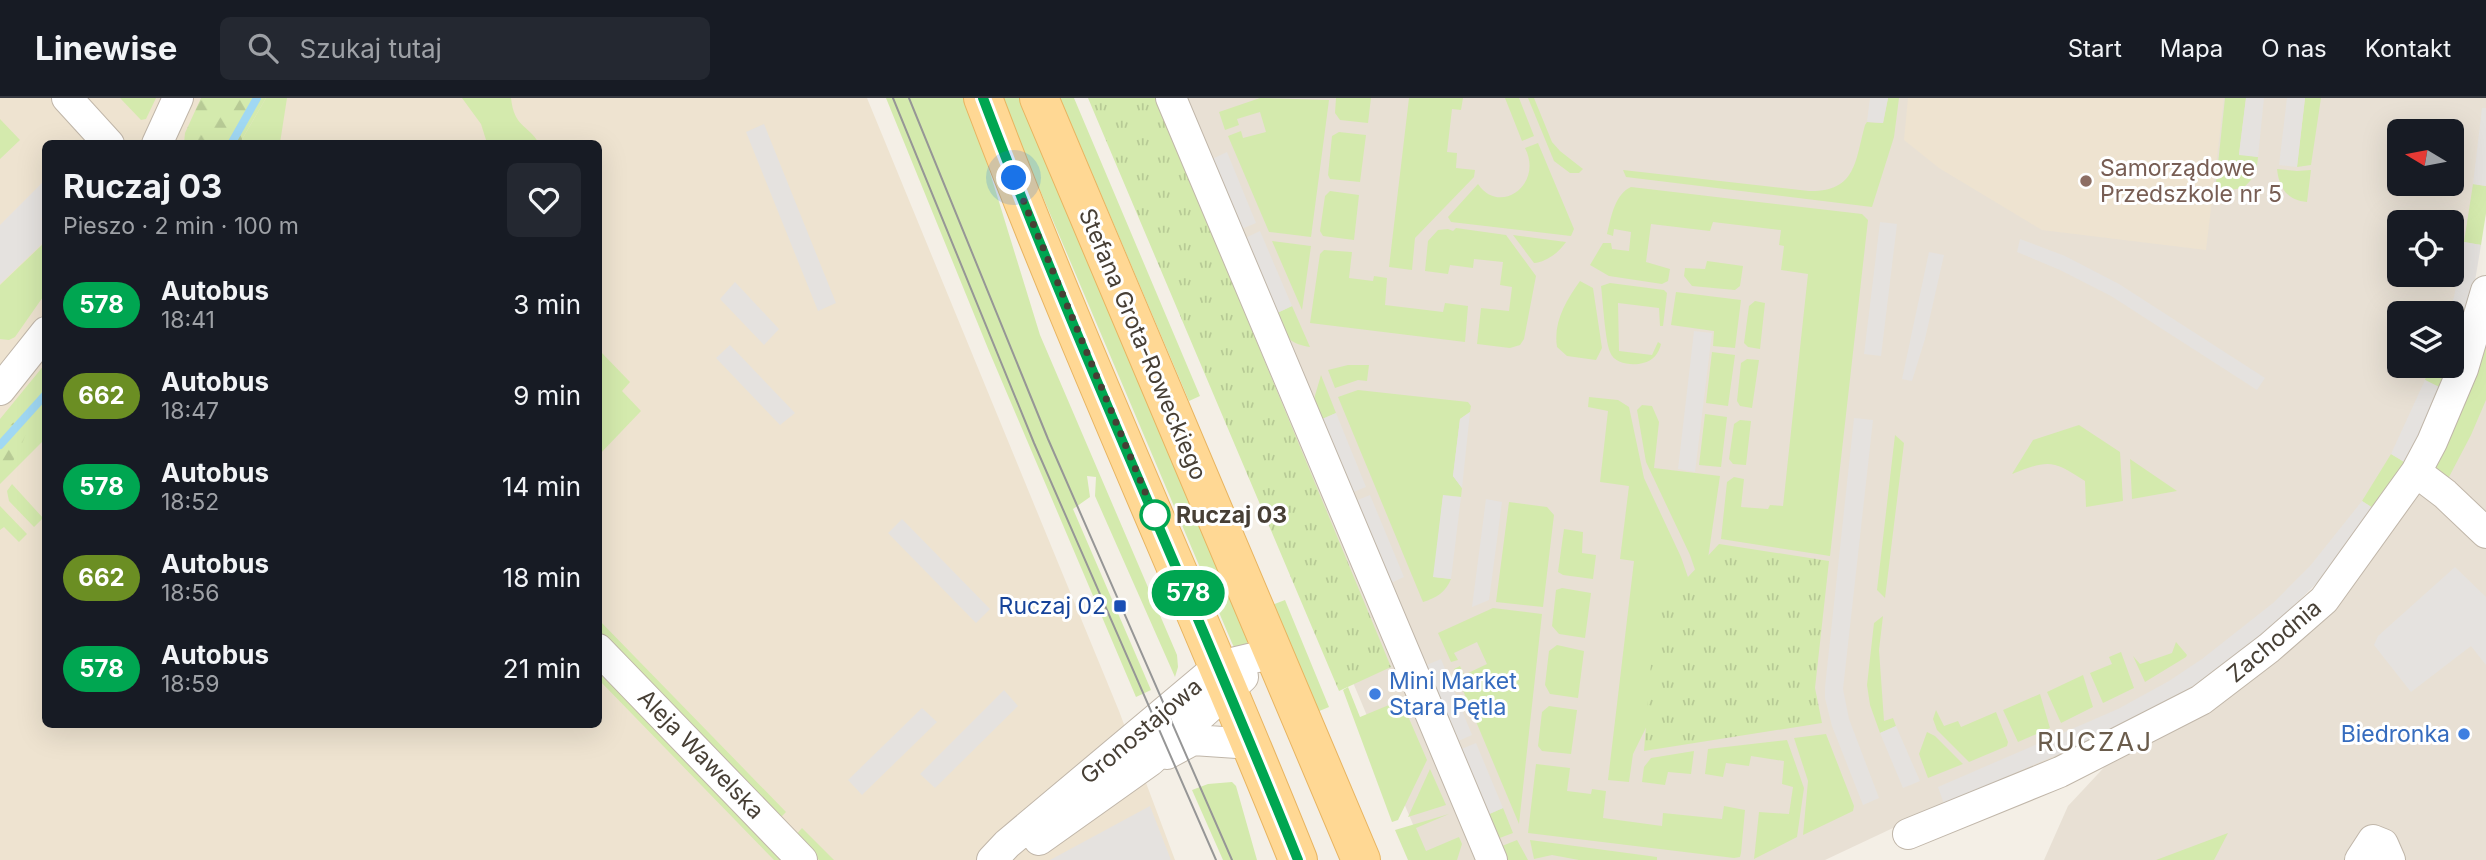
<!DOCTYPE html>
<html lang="pl">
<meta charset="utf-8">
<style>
:root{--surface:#171b24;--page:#242831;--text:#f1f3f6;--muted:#9ea1a6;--line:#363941}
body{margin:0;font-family:Inter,sans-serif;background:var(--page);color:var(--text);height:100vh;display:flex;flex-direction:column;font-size:26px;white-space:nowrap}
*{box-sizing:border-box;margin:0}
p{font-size:23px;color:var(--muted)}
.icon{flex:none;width:38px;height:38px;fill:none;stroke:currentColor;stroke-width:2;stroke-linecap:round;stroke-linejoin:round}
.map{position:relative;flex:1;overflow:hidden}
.drawer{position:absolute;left:42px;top:42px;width:560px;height:588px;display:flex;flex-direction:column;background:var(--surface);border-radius:10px;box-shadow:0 7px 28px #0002}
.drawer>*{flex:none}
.badge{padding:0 14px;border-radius:23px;font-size:24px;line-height:46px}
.needle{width:46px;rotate:280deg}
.tools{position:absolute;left:2387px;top:21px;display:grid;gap:14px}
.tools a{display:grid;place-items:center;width:77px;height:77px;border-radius:10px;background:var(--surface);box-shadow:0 7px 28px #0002;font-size:35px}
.you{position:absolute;width:35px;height:35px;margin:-18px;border:5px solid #fff;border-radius:50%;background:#1a73e8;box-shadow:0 0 0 10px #1a73e833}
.map>.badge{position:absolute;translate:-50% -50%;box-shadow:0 0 0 4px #fff}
.round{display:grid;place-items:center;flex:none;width:74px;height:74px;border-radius:10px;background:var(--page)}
.head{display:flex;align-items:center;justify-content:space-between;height:119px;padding:0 21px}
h1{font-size:33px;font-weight:700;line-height:52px}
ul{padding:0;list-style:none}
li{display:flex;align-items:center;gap:21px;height:91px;padding:0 21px}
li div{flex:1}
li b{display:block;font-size:26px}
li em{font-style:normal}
li .badge{min-width:77px;font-weight:700;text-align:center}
header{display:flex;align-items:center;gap:42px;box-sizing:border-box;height:98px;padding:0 35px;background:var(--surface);border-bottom:2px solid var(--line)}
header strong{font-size:33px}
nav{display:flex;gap:38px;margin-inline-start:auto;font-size:24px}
.search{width:490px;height:63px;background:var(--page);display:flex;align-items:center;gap:18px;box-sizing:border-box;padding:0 24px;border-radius:10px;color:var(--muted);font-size:26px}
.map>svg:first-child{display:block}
.residential{fill:#e8e0d4;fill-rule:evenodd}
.education{fill:#eee3d0;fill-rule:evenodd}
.grass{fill:#d4eaad}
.forest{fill:url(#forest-firs)}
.park{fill:url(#park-tufts)}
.parking{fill:#e5e2df}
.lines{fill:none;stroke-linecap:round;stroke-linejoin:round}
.stream{stroke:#a0d8f3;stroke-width:8}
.minor-casing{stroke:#c0b6a9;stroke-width:32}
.major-casing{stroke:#e8b460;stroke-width:40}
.minor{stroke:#fff;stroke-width:30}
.major{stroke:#ffd894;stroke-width:38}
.tram{stroke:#969696;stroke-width:2}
.line-casing{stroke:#fff;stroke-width:16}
.line{stroke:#00a651;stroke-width:10}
.walk{stroke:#473f35;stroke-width:7;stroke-dasharray:0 12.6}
.education-dot{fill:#8d6e63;stroke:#fff;stroke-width:2.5}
.stop-dot{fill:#fff;stroke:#00a651;stroke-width:3.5}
.transit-dot{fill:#1a4fb4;stroke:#fff;stroke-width:2.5}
.shop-dot{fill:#3f7fe0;stroke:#fff;stroke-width:2.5}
.labels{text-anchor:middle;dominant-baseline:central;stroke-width:6;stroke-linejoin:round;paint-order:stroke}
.education-label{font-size:23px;fill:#785e54;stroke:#fff;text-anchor:start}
.street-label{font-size:23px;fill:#473f35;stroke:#fff}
.stop-label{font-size:23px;font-weight:bold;fill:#473f35;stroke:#fff;text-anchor:start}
.transit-label{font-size:23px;fill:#164399;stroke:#fff;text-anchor:end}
.shop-label{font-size:23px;fill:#366cbe;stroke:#fff;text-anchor:start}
.quarter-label{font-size:26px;letter-spacing:2px;fill:#6a5c4c;stroke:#fff}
</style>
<header>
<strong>Linewise</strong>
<div class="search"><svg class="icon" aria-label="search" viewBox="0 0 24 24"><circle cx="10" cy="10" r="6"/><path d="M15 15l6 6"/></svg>Szukaj tutaj</div>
<nav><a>Start</a><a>Mapa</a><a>O nas</a><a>Kontakt</a></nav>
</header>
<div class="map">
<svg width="2486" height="762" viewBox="0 0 2486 762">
<defs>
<pattern id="forest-firs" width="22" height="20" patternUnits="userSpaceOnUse" patternTransform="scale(1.75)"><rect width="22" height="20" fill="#d4eaad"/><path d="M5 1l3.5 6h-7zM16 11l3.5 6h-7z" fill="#b7ca95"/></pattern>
<pattern id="park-tufts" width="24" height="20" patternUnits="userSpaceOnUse" patternTransform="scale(1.75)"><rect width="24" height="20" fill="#d4eaad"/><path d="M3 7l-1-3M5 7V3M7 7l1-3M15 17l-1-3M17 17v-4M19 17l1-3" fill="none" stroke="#b7ca95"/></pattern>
</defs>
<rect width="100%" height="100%" fill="#f4efe6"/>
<path class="residential" d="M1106,0H2486V115L2452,262V215H2399V268H2450L2376,412L2204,582L2158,610L2056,659L1944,706L1825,762H1428ZM2399,33H2452V86H2399ZM2399,124H2452V177H2399Z
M2486,246V762H2044L2068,708L2111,662L2309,533L2389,437L2426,384L2471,289Z"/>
<path class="education" d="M0,0H867L1119,613L1175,762H0ZM46,46H598V626H46Z
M1908,0H2224L2206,152L2042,132L1939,70L1904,42Z"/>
<path class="grass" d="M120,0H156L146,21L141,22Z
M266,0H287L280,45H240Z
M462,0H511C514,29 527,26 539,45H487L481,26Z
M886,0H967L1040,237L1177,557L1178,569L1175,579L1095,398L1096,379L1087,378L1090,399L1073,411L1151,592L1136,599L989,253Z
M1001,0H1025L1248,534L1247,546L1234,549L1232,545Z
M1060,0H1074L1200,298L1189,303Z
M1260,0L1329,2L1311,139L1269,134L1228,38L1241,33L1243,40L1266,34L1260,14L1237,21L1239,27L1225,32L1219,14Z
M1336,0H1371L1368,25L1340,22L1335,15Z
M1409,0H1463L1461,12L1452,11L1447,54L1457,55L1456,70L1475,72L1474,79L1415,140L1412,172L1389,169Z
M1505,0H1519L1534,38L1522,43Z
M1528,0H1534L1552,44L1560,53L1583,71L1579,75H1570L1554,63Z
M1888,0H1899L1894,39L1872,109L1626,79L1623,72L1809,93C1856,94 1855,64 1865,27L1867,24L1883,25Z
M2225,0H2246L2239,56L2258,59C2257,72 2254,81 2243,90L2215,94Z
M2305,0H2321L2311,67L2297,69Z
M0,21L20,42L0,61Z
M1339,34L1366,37L1360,84L1330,81L1328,77L1332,38Z
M1538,45L1574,131L1571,138L1451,124L1448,119L1478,86C1499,118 1544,87 1525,50Z
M2277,71L2297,73L2311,72L2307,104C2287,102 2279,90 2277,71Z
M2473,86L2486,88V115L2481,147L2464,144Z
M1631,89L1862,116L1868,122L1830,458L1721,441L1727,384L1734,379L1744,381L1741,409L1768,411L1770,407L1783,408L1808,176L1781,172L1784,148L1779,147L1781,132L1713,124L1710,133L1651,126L1646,164L1670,171L1668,183L1662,186L1609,178L1590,167L1603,145H1611L1612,151L1629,153L1631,134L1614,131L1613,138L1607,136C1611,119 1615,96 1631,89Z
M1330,93L1359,97L1354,142L1323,138L1320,133L1325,98Z
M1456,130L1506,137L1536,178L1524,241L1520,247L1510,250L1477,246L1481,210L1509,213L1512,189L1500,187L1503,164L1474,161L1473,170L1450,167L1448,176L1425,173L1428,143L1438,132L1448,131L1453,133Z
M1513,137L1566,144C1559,154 1547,164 1534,165Z
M1272,143L1311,148L1302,212Z
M45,144V196L15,239L9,242L0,241V187Z
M1324,152L1352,154L1349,180L1373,183L1374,178L1387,180L1385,207L1443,214L1445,205L1468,208L1465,244L1310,225L1320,156Z
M1707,163L1743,168L1740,188L1735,192L1692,188L1684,178L1685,170L1705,171Z
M1580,183L1593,190L1602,250L1596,262L1567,258L1557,249C1553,224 1566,203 1580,183Z
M1610,185L1664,192L1667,195L1663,228H1660L1659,210L1618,205L1619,253L1652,257L1658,244L1661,246C1659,255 1653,263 1643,265C1633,268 1614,266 1610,254C1605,241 1603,204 1601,188Z
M1676,194L1741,202L1735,250L1713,248L1714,233L1671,227Z
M1755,203L1765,205L1760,251L1748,249L1744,245L1749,208Z
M1292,208L1310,249C1286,245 1283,236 1275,216Z
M2486,246V302L2471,337L2438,400L2426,384L2471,289Z
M599,252L630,284L622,293L641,313L599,357Z
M1712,254L1735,257L1728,308L1706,305Z
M1747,261L1759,262L1752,310L1740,308L1737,303L1741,265Z
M45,266V341L0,386V321Z
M1348,267H1369L1367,283L1358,282L1335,290L1328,272Z
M2430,268H2450L2441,290L2425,282Z
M1321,277L1336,315L1320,322L1314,301Z
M1358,292L1468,304L1471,308L1470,314L1460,321L1453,378L1462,390L1461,399L1443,398L1434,479L1451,481C1446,494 1436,500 1423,504L1338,299Z
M1589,299L1618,302L1629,309L1644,380L1681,459L1700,514L1672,577L1633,656L1629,684L1608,682L1634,463L1620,461L1629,388L1600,384L1608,313L1588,309Z
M1642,307L1652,308L1659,324L1654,370L1720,378L1703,495L1690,457L1646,364L1637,312Z
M1705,316L1727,319L1721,369L1699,367Z
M1740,322L1751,323L1746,367L1733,366L1729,361L1734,326Z
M2079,327L2120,354L2123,403L2086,409L2085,383C2052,361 2048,362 2012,376L2033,342Z
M1895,337L1904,345L1885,500L1877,492Z
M2391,356L2406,365L2376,412L2362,403Z
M2130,361L2177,393L2132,401Z
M12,386L43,420L34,429L9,403L7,393Z
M1509,404L1547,409L1554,417L1543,509L1496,504Z
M0,408L27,436L19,444L4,429L0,432Z
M1564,431L1583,434L1582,455L1596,457L1593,481L1563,477L1558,474Z
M1562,490L1591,495L1585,540L1559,536L1552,528L1556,492Z
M1285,502L1329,609L1317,614L1272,507Z
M1493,510L1542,516L1519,726L1454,571L1460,568L1464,577L1487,566L1477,544L1454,555L1458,562L1451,564L1438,535Z
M1883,518L1879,552L1884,623L1893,620L1896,628L1880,635L1870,607L1867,587L1874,525Z
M598,521L786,714L780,720L599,533Z
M2176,544L2187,557L2186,559L2145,584L2133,558L2140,566L2172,555Z
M1557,547L1584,553L1578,600L1550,596L1545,587L1549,553Z
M2121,554L2134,590L2103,605L2090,575L2112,566L2109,559Z
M598,566L790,762H774L599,582Z
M2083,577L2093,609L2061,625L2047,594Z
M1348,589L1360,619L1401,602L1427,662L1398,722L1392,724L1343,592Z
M2040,596L2050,630L2018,644L2003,612Z
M1549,608L1577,612L1571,656L1542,653L1538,648L1542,614Z
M1936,612L1944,628L1958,623L1961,629L1996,614L2008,644L2007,648L1969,664L1937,632L1933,621Z
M1927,634L1935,638L1963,666L1928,680L1919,656Z
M1826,636L1854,708L1853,713L1803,737L1808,683L1794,640Z
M1787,642L1804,690L1797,739L1754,761L1759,714L1789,716L1793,689L1782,686L1784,663L1751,658L1749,668L1726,665L1723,679L1705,676L1708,651Z
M1694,653L1691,676L1668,674L1665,687L1642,684L1644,669L1651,660Z
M1536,666L1570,670L1567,693L1591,696L1592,691L1606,693L1603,720L1662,728L1663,715L1722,721L1724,708L1745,712L1741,755L1740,759L1734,760L1528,735Z
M1430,671L1446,707L1408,719Z
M1232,684L1236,688L1257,762H1223L1192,692L1208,686Z
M1503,710L1513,735L1497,741L1487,717Z
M1449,716L1416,730L1426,753L1459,739L1462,746L1457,762H1408L1395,732Z
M802,730L834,762H819L795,738Z
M2228,735L2214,762H2156Z
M1517,742L1528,762H1506L1502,748Z
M1530,742L1657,759V762H1579L1552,757L1534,761Z"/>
<path class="forest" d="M201,0H266L240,45H184L185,35Z
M20,319L27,320L30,324C25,341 13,368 0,381C0,355 0,332 20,319Z"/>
<path class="park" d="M1088,0H1156L1391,569L1339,593Z
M1719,446L1829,463L1815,590L1822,625L1644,653L1655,514Z"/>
<path class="parking" d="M1870,0H1888L1883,25L1867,24Z
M2246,0H2264L2258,59L2239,57Z
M2287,0H2305L2297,69L2279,67Z
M2482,10H2486V88L2473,86Z
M764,26L836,205L818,213L746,34Z
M1227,54L1256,125L1239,132L1210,62Z
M45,82V116L41,121L45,126V143L0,186V127Z
M1880,124L1897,126L1881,258L1864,256Z
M1260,133L1292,208L1275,216L1243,141Z
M2020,141L2065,158L2119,186L2265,280L2257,292L2111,198L2060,172L2017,154Z
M2464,144L2481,147L2474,189L2461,235L2452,232V215H2449L2454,199Z
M1929,154L1944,157L1925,241L1912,283L1902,281Z
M735,184L779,231L764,247L720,201Z
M1694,233L1712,235L1695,374L1678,371Z
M730,247L795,315L780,327L716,260Z
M2425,282L2441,290L2406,365L2391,356Z
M1470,314L1462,390L1453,378L1460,321Z
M1336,315L1366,389L1351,395L1320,322Z
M1854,320L1873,322L1843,591L1849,621L1879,700L1863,707L1832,628L1825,600V589Z
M1370,397L1404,479L1389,486L1355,403Z
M1443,397L1461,399L1451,481L1433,479Z
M1486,401L1502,404L1489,502L1472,509Z
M2362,403L2376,412L2319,483L2258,542L2204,582L2125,627L1944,706L1938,689L2118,611L2169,583L2202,561L2273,505L2310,468Z
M902,421L990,511L976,525L888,435Z
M2455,469L2486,499V567L2471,548L2411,594L2374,547L2378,538Z
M1441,561L1472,637L1456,644L1424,568Z
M1004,592L1018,608L935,690L920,676Z
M922,610L937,624L862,697L848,682Z
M1896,628L1920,683L1903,690L1880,635Z
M1476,645L1503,710L1487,717L1459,652Z
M1150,708L1171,762H1050Z"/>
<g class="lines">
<path class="stream" d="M231,46L257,0
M0,347L46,296"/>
<g class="minor-casing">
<path id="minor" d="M67,0L109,46
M1171,0L1492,762
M157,46L178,0
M0,292L46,234
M2416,374L2445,396L2486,435
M598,551L802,762
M1167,656L1193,642L1252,646
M1908,736L2060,674L2201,602L2269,550L2324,502L2416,374L2432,344L2463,271L2486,193
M1039,742L1150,663L1243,579
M992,762L1007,746L1219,568L1274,555
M2360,762L2373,742L2383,746L2390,762"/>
</g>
<g class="major-casing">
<path id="major" d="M983,0C1080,257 1196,507 1298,762
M1039,0L1361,762"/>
</g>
<use href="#minor" class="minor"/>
<use href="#major" class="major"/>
<path class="tram" d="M893,0L1034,345L1216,762
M909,0L1048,341L1232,762"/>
</g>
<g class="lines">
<g class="line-casing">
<path id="line" d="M983,0C1080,257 1196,507 1298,762"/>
</g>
<use href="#line" class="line"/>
<path class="walk" d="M1014,80L1156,420L1155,417"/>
</g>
<circle class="education-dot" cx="2086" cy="83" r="7"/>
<circle class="stop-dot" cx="1155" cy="417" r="14"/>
<rect class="transit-dot" x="1113" y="501" width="14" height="14" rx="3.5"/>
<g class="shop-dot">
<circle cx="1375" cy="596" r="7"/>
<circle cx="2464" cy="636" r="7"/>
</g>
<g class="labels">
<g class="education-label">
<text x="2100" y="70">Samorządowe<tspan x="2100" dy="26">Przedszkole nr 5</tspan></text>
</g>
<g class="street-label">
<text transform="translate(1143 246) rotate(67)">Stefana Grota-Roweckiego</text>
<text transform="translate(2274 543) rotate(-40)">Zachodnia</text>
<text transform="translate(1141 633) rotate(-40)">Gronostajowa</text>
<text transform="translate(701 656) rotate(46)">Aleja Wawelska</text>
</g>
<g class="stop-label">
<text x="1176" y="417">Ruczaj 03</text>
</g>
<g class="transit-label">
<text x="1106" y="508">Ruczaj 02</text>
</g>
<g class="shop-label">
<text x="1389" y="583">Mini Market<tspan x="1389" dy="26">Stara Pętla</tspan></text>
<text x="2450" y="636" text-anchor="end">Biedronka</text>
</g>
<g class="quarter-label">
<text x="2095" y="643">RUCZAJ</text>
</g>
</g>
</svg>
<div class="tools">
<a><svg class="needle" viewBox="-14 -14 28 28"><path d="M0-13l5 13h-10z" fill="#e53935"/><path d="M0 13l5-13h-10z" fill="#9ea1a6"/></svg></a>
<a><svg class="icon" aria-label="locate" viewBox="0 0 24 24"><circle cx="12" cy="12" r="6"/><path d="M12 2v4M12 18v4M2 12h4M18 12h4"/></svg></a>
<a><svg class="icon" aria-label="layers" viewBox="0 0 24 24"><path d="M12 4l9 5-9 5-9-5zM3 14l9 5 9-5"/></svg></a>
</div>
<div class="you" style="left:1014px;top:80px"></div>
<b class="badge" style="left:1188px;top:495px;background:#00a651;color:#fff">578</b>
<section class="drawer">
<div class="head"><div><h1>Ruczaj 03</h1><p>Pieszo · 2 min · 100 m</p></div><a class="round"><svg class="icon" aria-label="heart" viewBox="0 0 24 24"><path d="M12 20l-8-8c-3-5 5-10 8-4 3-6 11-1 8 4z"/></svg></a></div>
<ul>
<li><span class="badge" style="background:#00a651;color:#fff">578</span><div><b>Autobus</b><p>18:41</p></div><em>3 min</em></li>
<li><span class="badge" style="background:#6b8e23;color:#fff">662</span><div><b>Autobus</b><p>18:47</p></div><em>9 min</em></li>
<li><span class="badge" style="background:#00a651;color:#fff">578</span><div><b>Autobus</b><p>18:52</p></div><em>14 min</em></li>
<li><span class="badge" style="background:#6b8e23;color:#fff">662</span><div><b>Autobus</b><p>18:56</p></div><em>18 min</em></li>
<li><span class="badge" style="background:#00a651;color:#fff">578</span><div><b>Autobus</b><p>18:59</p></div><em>21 min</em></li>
</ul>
</section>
</div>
